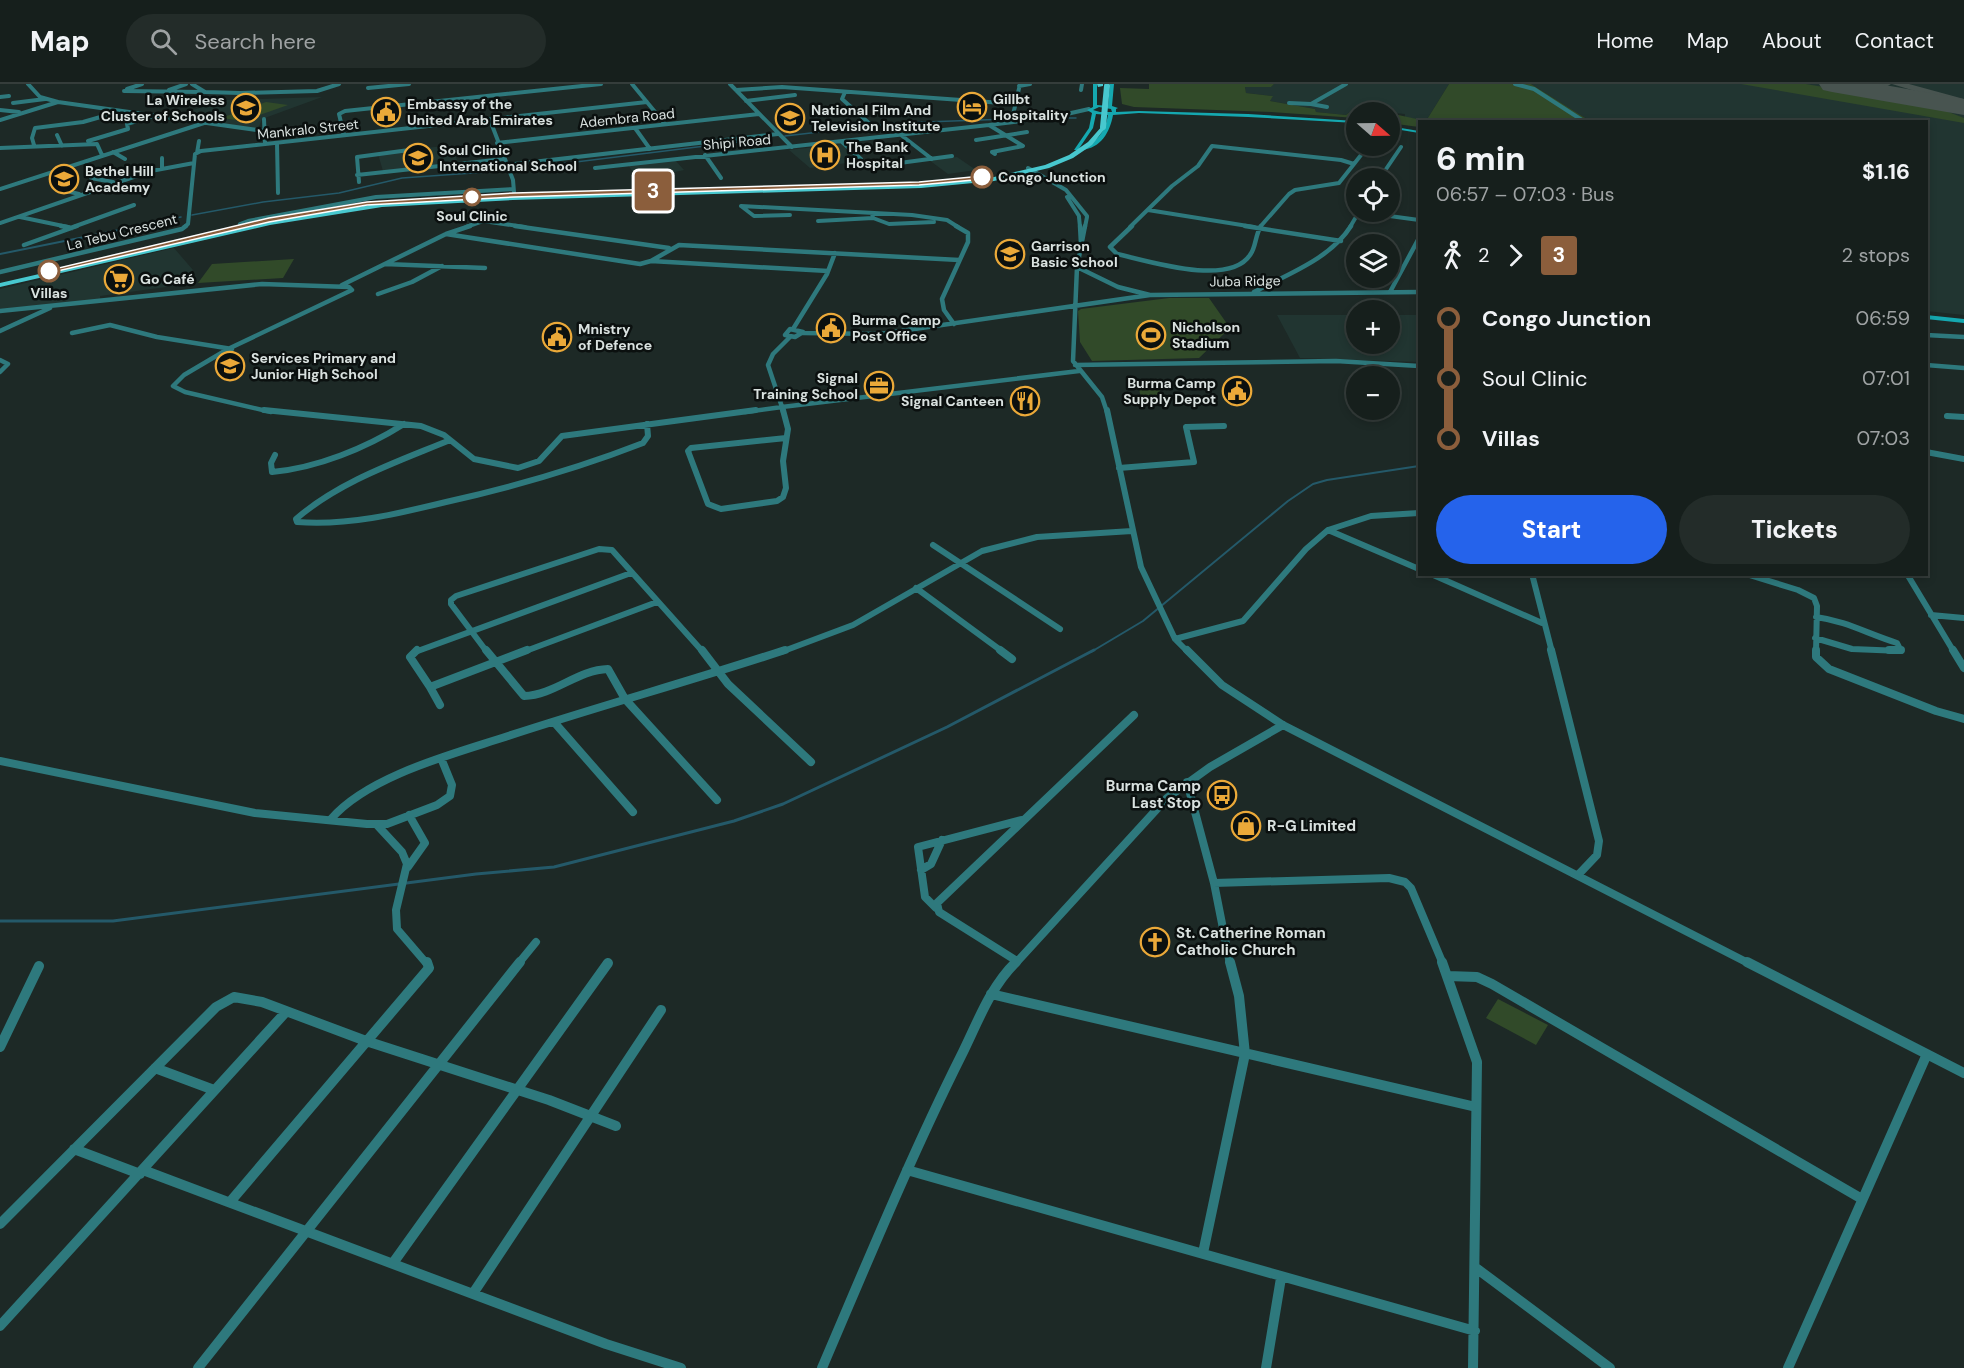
<!DOCTYPE html>
<meta charset="utf-8">
<style>
:root{--surface:#161f1c;--page:#232c29;--text:#f1f3f6;--muted:#9ea2a3;--line:#353d3b;--accent:#2563eb}
body{margin:0;font-family:"DM Sans",sans-serif;background:var(--page);color:var(--text);height:100vh;display:flex;flex-direction:column;font-size:22px;white-space:nowrap}
*{box-sizing:border-box;margin:0}
p{font-size:20px;color:var(--muted)}
.icon{flex:none;width:33px;height:33px;fill:none;stroke:currentColor;stroke-width:2;stroke-linecap:round;stroke-linejoin:round}
.map{position:relative;flex:1;overflow:hidden}
.details{position:absolute;left:1418px;top:36px;width:510px;height:456px;display:flex;flex-direction:column;background:var(--surface);border-radius:0px;box-shadow:0 3px 9px #0003,0 0 0 2px var(--line)}
.details>*{flex:none}
.badge{padding:0 12px;border-radius:4px;font-size:21px;line-height:39px}
.needle{width:39px;rotate:110deg}
.buttons{position:absolute;left:1346px;top:18px;display:grid;gap:12px}
.buttons a{display:grid;place-items:center;width:54px;height:54px;border-radius:50%;background:var(--surface);box-shadow:0 3px 9px #0003,0 0 0 2px var(--line);font-size:30px}
.map>.badge{position:absolute;translate:-50% -50%;box-shadow:0 0 0 3px #fff}
.legs{display:flex;align-items:center;gap:9px;height:66px;padding:0 18px;font-size:20px}
.legs p{margin-inline-start:auto}
.head{display:flex;align-items:center;justify-content:space-between;height:102px;padding:0 18px}
h1{font-size:33px;font-weight:800;line-height:45px}
.cta{display:flex;gap:12px;margin-top:auto;padding:12px 18px}
.cta a{flex:1;height:69px;border-radius:36px;background:var(--accent);color:#fff;font-size:24px;font-weight:800;line-height:69px;text-align:center}
.cta a+a{background:var(--page);color:var(--text)}
ul{padding:0 18px;list-style:none}
li{display:flex;align-items:center;gap:21px;height:60px;font-size:22px}
li i{display:grid;place-items:center;width:9px;height:100%;margin:0 8px;background:currentColor}
li i::after{content:'';width:15px;height:15px;margin:-8px;border:4px solid;border-radius:50%;background:var(--surface)}
li p{margin-inline-start:auto}
li:first-child i{background:linear-gradient(#0000 50%,currentColor 0)}
li:last-child i{background:linear-gradient(currentColor 50%,#0000 0)}
header{display:flex;align-items:center;gap:36px;box-sizing:border-box;height:84px;padding:0 30px;background:var(--surface);border-bottom:2px solid var(--line)}
header strong{font-size:28px}
nav{display:flex;gap:33px;margin-inline-start:auto;font-size:21px}
.search{width:420px;height:54px;background:var(--page);display:flex;align-items:center;gap:15px;box-sizing:border-box;padding:0 21px;border-radius:33px;color:var(--muted);font-size:22px}
.map>svg:first-child{display:block}
.built{fill:#213531}
.green{fill:#314a29}
.lines{fill:none;stroke-linecap:round;stroke-linejoin:round}
.stream-far2{stroke:#245969;stroke-width:1.5}
.stream-far1{stroke:#245969;stroke-width:2}
.stream{stroke:#245969;stroke-width:3}
.taxiway{fill:#485450;fill-rule:evenodd}
.runway{fill:#485450;fill-rule:evenodd}
.street-far4{stroke:#2e797d;stroke-width:4}
.street-far3{stroke:#2e797d;stroke-width:4.5}
.street-far2{stroke:#2e797d;stroke-width:6}
.street-far1{stroke:#2e797d;stroke-width:8}
.street{stroke:#2e797d;stroke-width:10}
.secondary{fill:#15a8b0;fill-rule:evenodd}
.primary{fill:#48c8cf;fill-rule:evenodd}
.primary-bridge{stroke:#48c8cf;stroke-width:6}
.line-1{fill:#8b5e3c;stroke:#fff;stroke-width:1.5}
.stop-1-dot{fill:#fff;stroke:#8b5e3c;stroke-width:3}
.labels{text-anchor:middle;dominant-baseline:central;stroke-width:5;stroke-linejoin:round;paint-order:stroke}
.far-poi-label{font-size:14px;font-weight:bold;fill:#d9e1df;stroke:#0b100f;text-anchor:start}
.far-street-label{font-size:14px;fill:#d9e1df;stroke:#0b100f}
.far-stop-label{font-size:14px;font-weight:bold;fill:#d9e1df;stroke:#0b100f}
.poi-label{font-size:15px;font-weight:bold;fill:#d9e1df;stroke:#0b100f;text-anchor:start}
</style>
<header>
<strong>Map</strong>
<div class="search"><svg class="icon" aria-label="search" viewBox="0 0 24 24"><circle cx="10" cy="10" r="6"/><path d="M15 15l6 6"/></svg>Search here</div>
<nav><a>Home</a><a>Map</a><a>About</a><a>Contact</a></nav>
</header>
<div class="map">
<svg width="1964" height="1284" viewBox="0 0 1964 1284">
<rect width="100%" height="100%" fill="#1d2926"/>
<path class="built" d="M1274,0H1449L1426,37L1405,34V30L1354,25L1346,31L1316,28L1315,25L1270,17L1272,12L1246,9L1245,3H1271Z
M1531,0H1964V231L1926,227V38L1590,37Z
M322,13L262,35L258,45L172,32L227,16Z
M842,60L861,77L810,84L789,66Z
M451,61L458,78L383,87L378,70Z
M957,73L976,86L948,90L929,76Z
M675,76L684,86L653,93L633,88L628,81Z
M174,164L193,186L173,202L100,212V216L0,225V205Z
M1277,231H1356V260H1389V231H1419V278L1300,274Z"/>
<path class="green" d="M1149,0H1274L1271,3H1245L1246,9L1273,12L1270,17L1315,25L1316,28L1346,31L1354,25L1387,28H1356V34L1271,28L1134,23L1122,20L1120,4L1149,5Z
M1449,0H1531L1590,37L1419,38V43L1389,39V29L1426,37Z
M1741,0H1806L1933,22L1964,34V39Z
M266,18L288,21L243,37L221,34Z
M294,175L283,194L198,199L212,180Z
M1169,214H1209L1230,244L1199,274L1092,277L1080,258L1078,227L1081,225Z
M1138,300H1158L1163,319H1142Z
M1498,915L1548,941L1536,961L1486,934Z"/>
<g class="lines">
<path class="stream-far2" d="M1069,34H1076
M785,52L897,39L1008,35
M511,86L771,54
M192,131L263,118L339,109L402,94L501,87
M132,143L181,133"/>
<path class="stream-far1" d="M0,170L139,142
M1091,568L1143,537L1288,417L1313,400L1327,396L1419,382"/>
<path class="stream" d="M0,837H113L476,790L554,783L734,737L783,720L947,643L1094,566"/>
<path class="taxiway" d="M1828,0H1891C1879,9 1840,9 1828,0Z
M1892,0H1909L1964,15V22Z"/>
<path class="runway" d="M1819,0H1879L1964,15V31L1832,8L1823,6Z"/>
<path class="street-far4" d="M192,0L205,8L240,9L317,7L339,0
M632,0L665,40
M730,0L792,63
M1020,0L1013,31L1016,33L1049,34L1089,25
M1515,0L1534,5L1585,38
M1019,2L1030,0
M368,4L409,0
M127,5L142,0
M169,6L186,0
M736,6L782,3L1016,20
M1081,6L1082,0
M124,7L203,8
M845,8L842,15L870,40
M0,13L9,12
M746,17L795,11
M58,18L264,47
M13,19L45,15
M1289,19L1311,20
M1327,23L1311,20L1346,0
M0,26L19,28
M264,35L265,60
M0,36L58,18L40,13L28,0
M490,36L513,96L514,108
M989,41L1023,37
M635,44L650,65
M57,51L62,62
M344,51L339,30L345,27L601,0
M901,51L932,75
M976,56L1027,48
M88,57L128,45L127,40L153,32
M842,58L861,75
M277,59L278,109
M497,59L759,30
M34,61L32,54L35,44L83,38L118,28
M0,64L97,60L102,71
M113,68L125,75
M197,69L199,57
M705,71L721,94
M162,74V84
M1354,80L1368,62
M507,81L778,50
M877,82L952,72
M595,84L989,41L1023,62L992,68L995,70
M1028,84L1066,106L1087,132
M357,91L504,75
M91,94L113,98
M1380,94L1401,63
M359,98L357,73L424,64
M0,105L204,39
M58,105L79,110
M1067,113L1079,132
M741,122L912,131L947,136L958,143
M741,122L754,132L790,131
M1148,126L1254,143
M1360,128L1419,136
M872,129L873,134L889,140L934,138
M20,133L68,143
M1079,133L1080,143
M818,137L873,134
M0,139L151,87L194,79
M241,142L240,140L248,137L376,113L514,105
M73,143L134,121
M184,143L188,140L195,70L201,67L647,18
M466,143L483,137L525,143
M1085,143L1087,133
M1130,143L1172,102L1198,82L1212,62L1341,76L1354,80
M1260,143L1289,110L1295,106L1339,99L1354,80
M1350,143L1359,128"/>
<path class="street-far3" d="M61,142L72,144
M515,142L669,164
M1080,142L1081,160
M1085,142L1077,183L1073,277L1102,313L1107,328
M1132,142L1110,163L1117,170C1148,177 1229,203 1250,171C1256,164 1255,151 1261,142
M1245,142L1341,157
M446,150L640,180L651,177L679,161L959,176
M24,161L77,142
M651,177L828,187
M385,180L485,184
M1077,183L1118,203L1150,211L1419,208
M0,188L182,145L186,142
M342,201L446,150L470,142
M1254,208C1288,190 1330,175 1351,142
M1390,208L1419,154
M378,210L412,198L442,182
M0,227L262,200L349,203L352,206L228,265L184,291L173,302L185,308L271,328
M954,240L944,226L942,215L968,158V149L956,142
M790,245L803,248L795,253L785,251Z
M793,245L827,190L835,169
M0,247L50,224
M72,249L110,241L157,253L232,265
M803,249L880,250L1150,211
M1926,251L1964,253
M0,276L8,280L0,288
M1075,281L1336,277L1419,282
M1926,281L1964,284
M745,328L782,323L768,281L773,270L790,253
M783,328L782,323L1079,287"/>
<path class="street-far2" d="M264,326L421,342L444,351L474,375L518,384L539,377L562,352L756,326
M783,326L788,345L783,377L786,404L783,413L777,417L721,425L708,420L688,367L691,364L786,354
M1107,326L1141,483L1175,555L1188,568
M1947,332L1964,333
M450,356C397,378 340,397 296,435L297,438C347,442 397,430 446,418C513,403 579,384 643,359L648,352L647,340
M1926,368L1964,375
M275,371L271,379L272,388C317,384 366,364 404,340
M1119,384L1194,378L1186,343L1224,342
M1328,446L1419,485
M933,461L1060,545
M1431,490L1542,539
M1532,490L1552,568
M1746,490L1798,506L1814,514L1817,522L1816,568
M1907,490L1954,568
M916,504L1003,568
M1931,531L1964,534
M1815,554L1852,565L1901,567L1897,559C1868,550 1846,537 1816,533
M1175,555L1243,537L1306,465L1328,446L1371,432L1419,429
M415,568L631,489
M487,568L451,520V516L456,512L599,465L612,466L703,568
M523,568L657,518
M781,568L853,541L982,467L1037,453L1132,447"/>
<path class="street-far1" d="M417,566L410,573L430,603
M486,566L524,612C555,611 577,586 608,585L625,615L717,716
M702,566L728,600L811,678
M1000,566L1012,575
M1187,566L1222,601L1283,641L1750,880
M1551,566L1599,757L1597,771L1578,791
M1816,566V573L1829,585L1936,627L1964,635
M1889,566H1901
M1953,566L1964,584
M440,621L430,603L527,566
M554,638L633,728
M0,677L255,729L367,740H387L437,721L450,712L452,701L441,674
M1187,698L1214,799L1230,880
M331,735C367,693 449,671 502,654C596,623 691,597 785,566
M377,741L402,768L407,780L396,826L397,845L427,880
M408,783L425,759L409,731
M921,786L931,780L942,756
M1214,799L1389,794L1405,798L1411,804L1443,880
M936,824L925,813L918,763L1021,736
M1017,877L939,828L937,819L1134,631
M518,880L536,858
M1015,880L1167,714L1210,683L1283,641"/>
<path class="street" d="M1442,878L1477,978L1473,1284
M1747,878L1964,989
M1448,892L1477,893L1492,900L1862,1115
M991,910L1476,1023
M0,963L39,882
M155,984L214,1006
M74,1065L140,1090
M143,1086L606,1260L681,1284
M907,1086L1475,1247
M230,1118L429,884L427,878
M0,1140L216,923L234,913L262,918L366,957L549,1016L616,1042
M1203,1169L1245,970L1239,912L1230,878
M393,1179L608,879
M1476,1184L1610,1284
M474,1208L661,926
M0,1242L285,929
M198,1284L520,878
M822,1284C867,1179 910,1074 961,972C977,940 990,903 1016,878
M1266,1284L1281,1194
M1788,1284L1927,970"/>
<path class="secondary" d="M1093,0H1097V21L1108,22L1110,0H1114L1112,22L1118,24L1116,25V28L1139,27L1248,30L1356,37V39L1248,33L1139,29L1113,31C1110,48 1101,64 1082,66V64C1098,57 1105,48 1108,31L1096,30L1093,44L1078,66H1074L1089,44L1092,29L1087,26L1093,23ZM1099,23L1111,25L1112,28H1100L1093,26Z
M1389,42L1419,47V49L1389,44Z
M1926,231L1964,235V239L1926,235Z"/>
<path class="primary" d="M1097,0H1103V2L1098,3Z
M1103,41L1106,43L1092,61L1073,74L1049,84L994,97L921,104L513,116L382,123L270,141L0,203V199L270,137L382,119L513,112L921,100L994,93L1045,81L1069,71L1088,58Z"/>
<path class="primary-bridge" d="M1103,43L1107,2"/>
</g>
<path class="line-1" d="M982,92L984,95L919,101L514,113L367,121L269,138L49,189L46,187L269,134L367,118L514,109L919,98Z"/>
<defs>
<g id="hotel-ring" transform="scale(1.5)"><circle r="9.5" fill="#0b100f" stroke="#eba939" stroke-width="1.5"/><path d="M-6-4.5h1.5V1H6V5H4.5V3h-9V5H-6ZM-4 0a1.8 1.8 0 1 1 3.6 0ZM.5 0V-2.5h3Q6-2.5 6 0Z" fill="#eba939"/></g>
<g id="school-ring" transform="scale(1.5)"><circle r="9.5" fill="#0b100f" stroke="#eba939" stroke-width="1.5"/><path d="M0-5L7-2L0 1L-7-2ZM-4 1L0 2.5L4 1V4Q0 6-4 4Z" fill="#eba939"/></g>
<g id="civic-ring" transform="scale(1.5)"><circle r="9.5" fill="#0b100f" stroke="#eba939" stroke-width="1.5"/><path d="M-.6-6.5H3V-4.5H.6V-3L4-1V1h2V6H-6V1h2V-1L-.6-3ZM-1.2 2.5V6h2.4V2.5Z" fill="#eba939"/></g>
<g id="university-ring" transform="scale(1.5)"><circle r="9.5" fill="#0b100f" stroke="#eba939" stroke-width="1.5"/><path d="M0-5L7-2L0 1L-7-2ZM-4 1L0 2.5L4 1V4Q0 6-4 4Z" fill="#eba939"/></g>
<g id="hospital-ring" transform="scale(1.5)"><circle r="9.5" fill="#0b100f" stroke="#eba939" stroke-width="1.5"/><path d="M-5-5h3v3.5h4V-5h3V5h-3V1.5h-4V5h-3Z" fill="#eba939"/></g>
<g id="supermarket-ring" transform="scale(1.5)"><circle r="9.5" fill="#0b100f" stroke="#eba939" stroke-width="1.5"/><path d="M-6-5.5h2.5l.6 2H6L4.5 2H-2.5L-4.4-4H-6ZM-1.5 3.2a1.3 1.3 0 1 0 .1 0ZM3 3.2a1.3 1.3 0 1 0 .1 0Z" fill="#eba939"/></g>
<g id="stadium-ring" transform="scale(1.5)"><circle r="9.5" fill="#0b100f" stroke="#eba939" stroke-width="1.5"/><path d="M0-5a6.5 5 0 1 0 0 10a6.5 5 0 1 0 0-10ZM-3.5-1.8h7v3.6h-7Z" fill="#eba939"/></g>
<g id="office-ring" transform="scale(1.5)"><circle r="9.5" fill="#0b100f" stroke="#eba939" stroke-width="1.5"/><path d="M-6-3h4V-5.5h4V-3h4V5H-6ZM-1-4.5V-3h2v-1.5ZM-6 0V1H6V0Z" fill="#eba939"/></g>
<g id="restaurant-ring" transform="scale(1.5)"><circle r="9.5" fill="#0b100f" stroke="#eba939" stroke-width="1.5"/><path d="M-5-6h1v4h1v-4h1v4h1v-4h1v5L-1.5 .5V6h-2V.5L-5-1ZM5-6V6H3V1.5H1.5Q1.5-4 5-6Z" fill="#eba939"/></g>
<g id="bus-ring" transform="scale(1.5)"><circle r="9.5" fill="#0b100f" stroke="#eba939" stroke-width="1.5"/><path d="M-5-6H5V4H4V6H2V4H-2V6H-4V4H-5ZM-3.5-4V0h7V-4ZM-3.5 1.2v1.5H-2V1.2ZM2 1.2v1.5H3.5V1.2Z" fill="#eba939"/></g>
<g id="shop-ring" transform="scale(1.5)"><circle r="9.5" fill="#0b100f" stroke="#eba939" stroke-width="1.5"/><path d="M-5-2.5h2.3a2.7 3.5 0 0 1 5.4 0H5L5.5 6h-11ZM-1.5-2.5h3a1.5 2.3 0 0 0-3 0Z" fill="#eba939"/></g>
<g id="church-ring" transform="scale(1.5)"><circle r="9.5" fill="#0b100f" stroke="#eba939" stroke-width="1.5"/><path d="M-1.2-6h2.4v3.5h3.3v2.4h-3.3V6h-2.4V-.1h-3.3v-2.4h3.3Z" fill="#eba939"/></g>
</defs>
<g fill-rule="evenodd">
<use href="#hotel-ring" x="972" y="23"/>
<use href="#school-ring" x="246" y="24"/>
<use href="#civic-ring" x="386" y="28"/>
<use href="#university-ring" x="790" y="34"/>
<use href="#hospital-ring" x="825" y="71"/>
<use href="#school-ring" x="418" y="74"/>
<use href="#school-ring" x="64" y="95"/>
<use href="#school-ring" x="1010" y="170"/>
<use href="#supermarket-ring" x="119" y="195"/>
<use href="#civic-ring" x="831" y="244"/>
<use href="#stadium-ring" x="1151" y="251"/>
<use href="#civic-ring" x="557" y="253"/>
<use href="#school-ring" x="230" y="282"/>
<use href="#office-ring" x="879" y="302"/>
<use href="#civic-ring" x="1237" y="307"/>
<use href="#restaurant-ring" x="1025" y="317"/>
<use href="#bus-ring" x="1222" y="711"/>
<use href="#shop-ring" x="1246" y="742"/>
<use href="#church-ring" x="1155" y="858"/>
</g>
<g class="stop-1-dot">
<circle cx="982" cy="93" r="10"/>
<circle cx="472" cy="113" r="8"/>
<circle cx="49" cy="187" r="10"/>
</g>
<g class="labels">
<g class="far-poi-label">
<text x="993" y="15">Gillbt<tspan x="993" dy="16">Hospitality</tspan></text>
<text x="225" y="16" text-anchor="end">La Wireless<tspan x="225" dy="16">Cluster of Schools</tspan></text>
<text x="407" y="20">Embassy of the<tspan x="407" dy="16">United Arab Emirates</tspan></text>
<text x="811" y="26">National Film And<tspan x="811" dy="16">Television Institute</tspan></text>
<text x="846" y="63">The Bank<tspan x="846" dy="16">Hospital</tspan></text>
<text x="439" y="66">Soul Clinic<tspan x="439" dy="16">International School</tspan></text>
<text x="85" y="87">Bethel Hill<tspan x="85" dy="16">Academy</tspan></text>
<text x="1031" y="162">Garrison<tspan x="1031" dy="16">Basic School</tspan></text>
<text x="140" y="195">Go Café</text>
<text x="852" y="236">Burma Camp<tspan x="852" dy="16">Post Office</tspan></text>
<text x="1172" y="243">Nicholson<tspan x="1172" dy="16">Stadium</tspan></text>
<text x="578" y="245">Mnistry<tspan x="578" dy="16">of Defence</tspan></text>
<text x="251" y="274">Services Primary and<tspan x="251" dy="16">Junior High School</tspan></text>
<text x="858" y="294" text-anchor="end">Signal<tspan x="858" dy="16">Training School</tspan></text>
<text x="1216" y="299" text-anchor="end">Burma Camp<tspan x="1216" dy="16">Supply Depot</tspan></text>
<text x="1004" y="317" text-anchor="end">Signal Canteen</text>
</g>
<g class="far-street-label">
<text transform="translate(627 34) rotate(-6)">Adembra Road</text>
<text transform="translate(308 45) rotate(-6)">Mankralo Street</text>
<text transform="translate(737 58) rotate(-5)">Shipi Road</text>
<text transform="translate(122 148) rotate(-14)">La Tebu Crescent</text>
<text transform="translate(1245 197) rotate(-1)">Juba Ridge</text>
</g>
<g class="far-stop-label">
<text x="998" y="93" text-anchor="start">Congo Junction</text>
<text x="472" y="132">Soul Clinic</text>
<text x="49" y="209">Villas</text>
</g>
<g class="poi-label">
<text x="1201" y="702" text-anchor="end">Burma Camp<tspan x="1201" dy="17">Last Stop</tspan></text>
<text x="1267" y="742">R-G Limited</text>
<text x="1176" y="849">St. Catherine Roman<tspan x="1176" dy="17">Catholic Church</tspan></text>
</g>
</g>
</svg>
<div class="buttons">
<a><svg class="needle" viewBox="-14 -14 28 28"><path d="M0-13l5 13h-10z" fill="#e53935"/><path d="M0 13l5-13h-10z" fill="#9ea2a3"/></svg></a>
<a><svg class="icon" aria-label="locate" viewBox="0 0 24 24"><circle cx="12" cy="12" r="6"/><path d="M12 2v4M12 18v4M2 12h4M18 12h4"/></svg></a>
<a><svg class="icon" aria-label="layers" viewBox="0 0 24 24"><path d="M12 4l9 5-9 5-9-5zM3 14l9 5 9-5"/></svg></a>
<a>+</a>
<a>−</a>
</div>
<b class="badge" style="left:653px;top:107px;background:#8b5e3c;color:#fff">3</b>
<section class="details">
<div class="head"><div><h1>6 min</h1><p>06:57 – 07:03 · Bus</p></div><b>$1.16</b></div>
<div class="legs"><svg class="icon" aria-label="walk" viewBox="0 0 24 24"><circle cx="13" cy="4" r="2"/><path d="M13 8l-2 6 4 7M11 14l-3 7M7 12l3-4h3l4 4"/></svg>2<svg class="icon" aria-label="forward" viewBox="0 0 24 24"><path d="M9 5l7 7-7 7"/></svg><b class="badge" style="background:#8b5e3c;color:#fff">3</b><p>2 stops</p></div>
<ul>
<li><i style="color:#8b5e3c"></i><b>Congo Junction</b><p>06:59</p></li>
<li><i style="color:#8b5e3c"></i><span>Soul Clinic</span><p>07:01</p></li>
<li><i style="color:#8b5e3c"></i><b>Villas</b><p>07:03</p></li>
</ul>
<div class="cta"><a>Start</a><a>Tickets</a></div>
</section>
</div>
